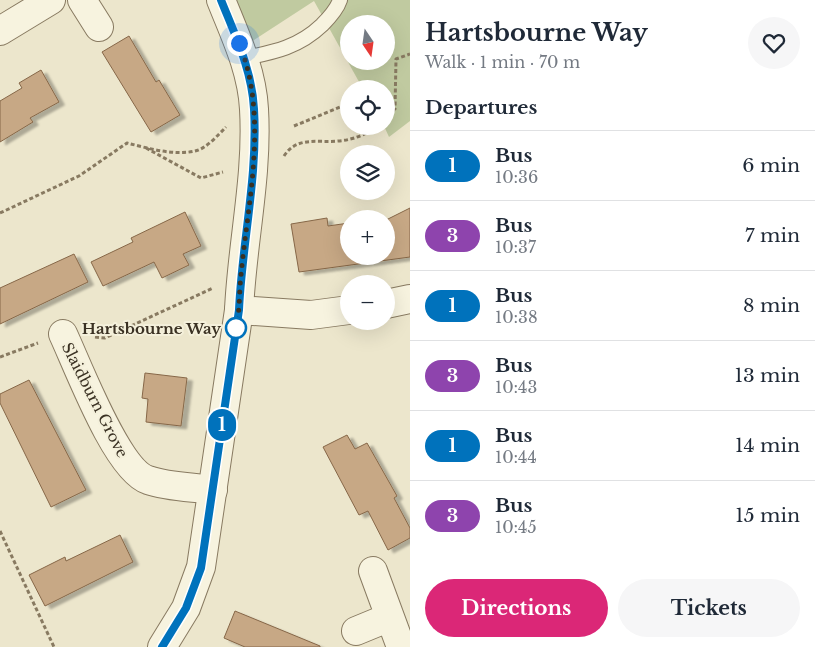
<!DOCTYPE html>
<meta charset="utf-8">
<style>
:root{--surface:#fff;--page:#f6f6f7;--text:#1f2937;--muted:#747a83;--line:#e0e1e3;--accent:#db2777}
body{margin:0;font-family:"Libre Baskerville",serif;background:var(--page);color:var(--text);height:100vh;display:flex;flex-direction:column;font-size:19px;white-space:nowrap}
*{box-sizing:border-box;margin:0}
p{font-size:16px;color:var(--muted)}
.icon{flex:none;width:28px;height:28px;fill:none;stroke:currentColor;stroke-width:2;stroke-linecap:round;stroke-linejoin:round}
.map{position:relative;flex:1;overflow:hidden}
.drawer{display:flex;flex-direction:column;background:var(--surface);width:405px}
.drawer>*{flex:none}
.badge{padding:0 10px;border-radius:16px;font-size:18px;line-height:32px}
.needle{width:32px;rotate:167deg}
.fabs{position:absolute;left:340px;top:15px;display:grid;gap:10px}
.fabs a{display:grid;place-items:center;width:55px;height:55px;border-radius:50%;background:var(--surface);box-shadow:0 5px 20px #0002;font-size:25px}
.you{position:absolute;width:25px;height:25px;margin:-12px;border:4px solid #fff;border-radius:50%;background:#1a73e8;box-shadow:0 0 0 8px #1a73e833}
.map>.badge{position:absolute;translate:-50% -50%;box-shadow:0 0 0 2px #fff}
h2{padding:0 15px;font-size:19px;line-height:45px}
.round{display:grid;place-items:center;flex:none;width:52px;height:52px;border-radius:26px;background:var(--page)}
.overview{display:flex;align-items:center;justify-content:space-between;height:85px;padding:0 15px}
h1{font-size:24px;font-weight:700;line-height:38px}
.action{display:flex;gap:10px;margin-top:auto;padding:10px 15px}
.action a{flex:1;height:58px;border-radius:30px;background:var(--accent);color:#fff;font-size:20px;font-weight:700;line-height:58px;text-align:center}
.action a+a{background:var(--page);color:var(--text)}
ul{padding:0;list-style:none}
li{display:flex;align-items:center;gap:15px;height:70px;padding:0 15px;border-top:1px solid var(--line)}
li div{flex:1}
li b{display:block;font-size:19px}
li em{font-style:normal}
li .badge{min-width:55px;font-weight:700;text-align:center}
main{display:flex;flex:1;min-height:0}
.map>svg:first-child{display:block}
.green{fill:#c0caa0;fill-rule:evenodd}
.building{fill:#c7a885;stroke:#866748;filter:url(#shadow)}
.lines{fill:none;stroke-linecap:round;stroke-linejoin:round}
.service-casing{stroke:#887a61;stroke-width:16}
.minor-casing{stroke:#887a61;stroke-width:30}
.tertiary-casing{stroke:#887a61;stroke-width:30}
.path{stroke:#887a61;stroke-width:3;stroke-dasharray:4 2.5;stroke-linecap:butt}
.service{stroke:#f7f3df;stroke-width:14}
.minor{stroke:#f7f3df;stroke-width:28}
.tertiary{stroke:#f7f3df;stroke-width:28}
.line-casing{stroke:#fff;stroke-width:11}
.line{stroke:#0072bc;stroke-width:8}
.walk{stroke:#3a3123;stroke-width:5;stroke-dasharray:0 9}
.stop-dot{fill:#fff;stroke:#0072bc;stroke-width:2.5}
.labels{text-anchor:middle;dominant-baseline:central;stroke-width:4;stroke-linejoin:round;paint-order:stroke}
.stop-label{font-size:15px;font-weight:bold;fill:#3a3123;stroke:#f4f0db;text-anchor:end}
.street-label{font-size:15px;fill:#3a3123;stroke:#f4f0db}
</style>
<main>
<div class="map">
<svg width="410" height="647" viewBox="0 0 410 647">
<defs>
<filter id="shadow"><feDropShadow dx="5.5" dy="3" stdDeviation="1" flood-color="#0004"/></filter>
</defs>
<rect width="100%" height="100%" fill="#ece6cc"/>
<path class="green" d="M226,0H410V121L389,137L384,126H386V89H363L314,1L251,42ZM349,24H386V61H349Z"/>
<path class="building" d="M129,36L156,82L159,80L180,115L151,132L102,52Z
M41,70L59,102L30,118L33,122L0,142V101L22,88L19,83Z
M410,208V257L299,272L291,224L327,218L328,226L349,223V256H386V220Z
M185,212L201,246L183,254L189,265L162,278L154,262L103,286L91,262L133,242L131,238Z
M74,254L88,282L0,324V288Z
M145,373L187,378L181,426L146,422L148,399L142,398Z
M29,380L86,490L51,507L0,403V394Z
M347,435L355,449L367,443L397,496L394,498L410,528V538L388,550L368,511L359,515L323,447Z
M120,535L133,562L45,606L29,575L65,557L66,561Z
M235,611L320,646V647H245L224,638Z"/>
<g class="lines">
<g class="service-casing">
<path id="service" d="M245,58C275,52 299,47 322,25C329,18 337,9 340,0"/>
</g>
<g class="minor-casing">
<path id="minor" d="M82,0L99,27
M0,31L51,0
M386,304L410,299
M239,310L311,315L349,310
M63,334C78,366 117,470 148,480C168,487 192,487 213,490
M373,571L401,647
M356,631L390,617"/>
</g>
<g class="tertiary-casing">
<path id="tertiary" d="M162,647L186,608L201,567L239,310C242,243 258,176 254,109C252,70 235,35 221,0"/>
</g>
<path class="path" d="M386,106L395,109L396,59L410,54
M386,118L395,109
M294,126L340,107L349,106
M146,148L201,178L223,172
M284,156C297,136 317,143 338,141C353,140 367,134 379,126
M0,213L79,176L127,143C147,148 174,156 195,151C206,149 218,135 226,127
M95,337L105,338L213,288
M0,357L38,343
M0,531L54,647"/>
<use href="#service" class="service"/>
<use href="#minor" class="minor"/>
<use href="#tertiary" class="tertiary"/>
</g>
<g class="lines">
<g class="line-casing">
<path id="line" d="M162,647L186,608L201,568L239,310C242,243 258,176 254,109C252,70 235,35 221,0"/>
</g>
<use href="#line" class="line"/>
<path class="walk" d="M236,328C240,312 239,292 241,275C248,200 269,116 239,43"/>
</g>
<circle class="stop-dot" cx="236" cy="328" r="10"/>
<g class="labels">
<g class="stop-label">
<text x="221" y="328">Hartsbourne Way</text>
</g>
<g class="street-label">
<text transform="translate(95 400) rotate(63)">Slaidburn Grove</text>
</g>
</g>
</svg>
<div class="fabs">
<a><svg class="needle" viewBox="-14 -14 28 28"><path d="M0-13l5 13h-10z" fill="#e53935"/><path d="M0 13l5-13h-10z" fill="#747a83"/></svg></a>
<a><svg class="icon" aria-label="locate" viewBox="0 0 24 24"><circle cx="12" cy="12" r="6"/><path d="M12 2v4M12 18v4M2 12h4M18 12h4"/></svg></a>
<a><svg class="icon" aria-label="layers" viewBox="0 0 24 24"><path d="M12 4l9 5-9 5-9-5zM3 14l9 5 9-5"/></svg></a>
<a>+</a>
<a>−</a>
</div>
<div class="you" style="left:239px;top:43px"></div>
<b class="badge" style="left:222px;top:425px;background:#0072bc;color:#fff">1</b>
</div>
<section class="drawer">
<div class="overview"><div><h1>Hartsbourne Way</h1><p>Walk · 1 min · 70 m</p></div><a class="round"><svg class="icon" aria-label="heart" viewBox="0 0 24 24"><path d="M12 20l-8-8c-3-5 5-10 8-4 3-6 11-1 8 4z"/></svg></a></div>
<h2>Departures</h2>
<ul>
<li><span class="badge" style="background:#0072bc;color:#fff">1</span><div><b>Bus</b><p>10:36</p></div><em>6 min</em></li>
<li><span class="badge" style="background:#8e44ad;color:#fff">3</span><div><b>Bus</b><p>10:37</p></div><em>7 min</em></li>
<li><span class="badge" style="background:#0072bc;color:#fff">1</span><div><b>Bus</b><p>10:38</p></div><em>8 min</em></li>
<li><span class="badge" style="background:#8e44ad;color:#fff">3</span><div><b>Bus</b><p>10:43</p></div><em>13 min</em></li>
<li><span class="badge" style="background:#0072bc;color:#fff">1</span><div><b>Bus</b><p>10:44</p></div><em>14 min</em></li>
<li><span class="badge" style="background:#8e44ad;color:#fff">3</span><div><b>Bus</b><p>10:45</p></div><em>15 min</em></li>
</ul>
<div class="action"><a>Directions</a><a>Tickets</a></div>
</section>
</main>
